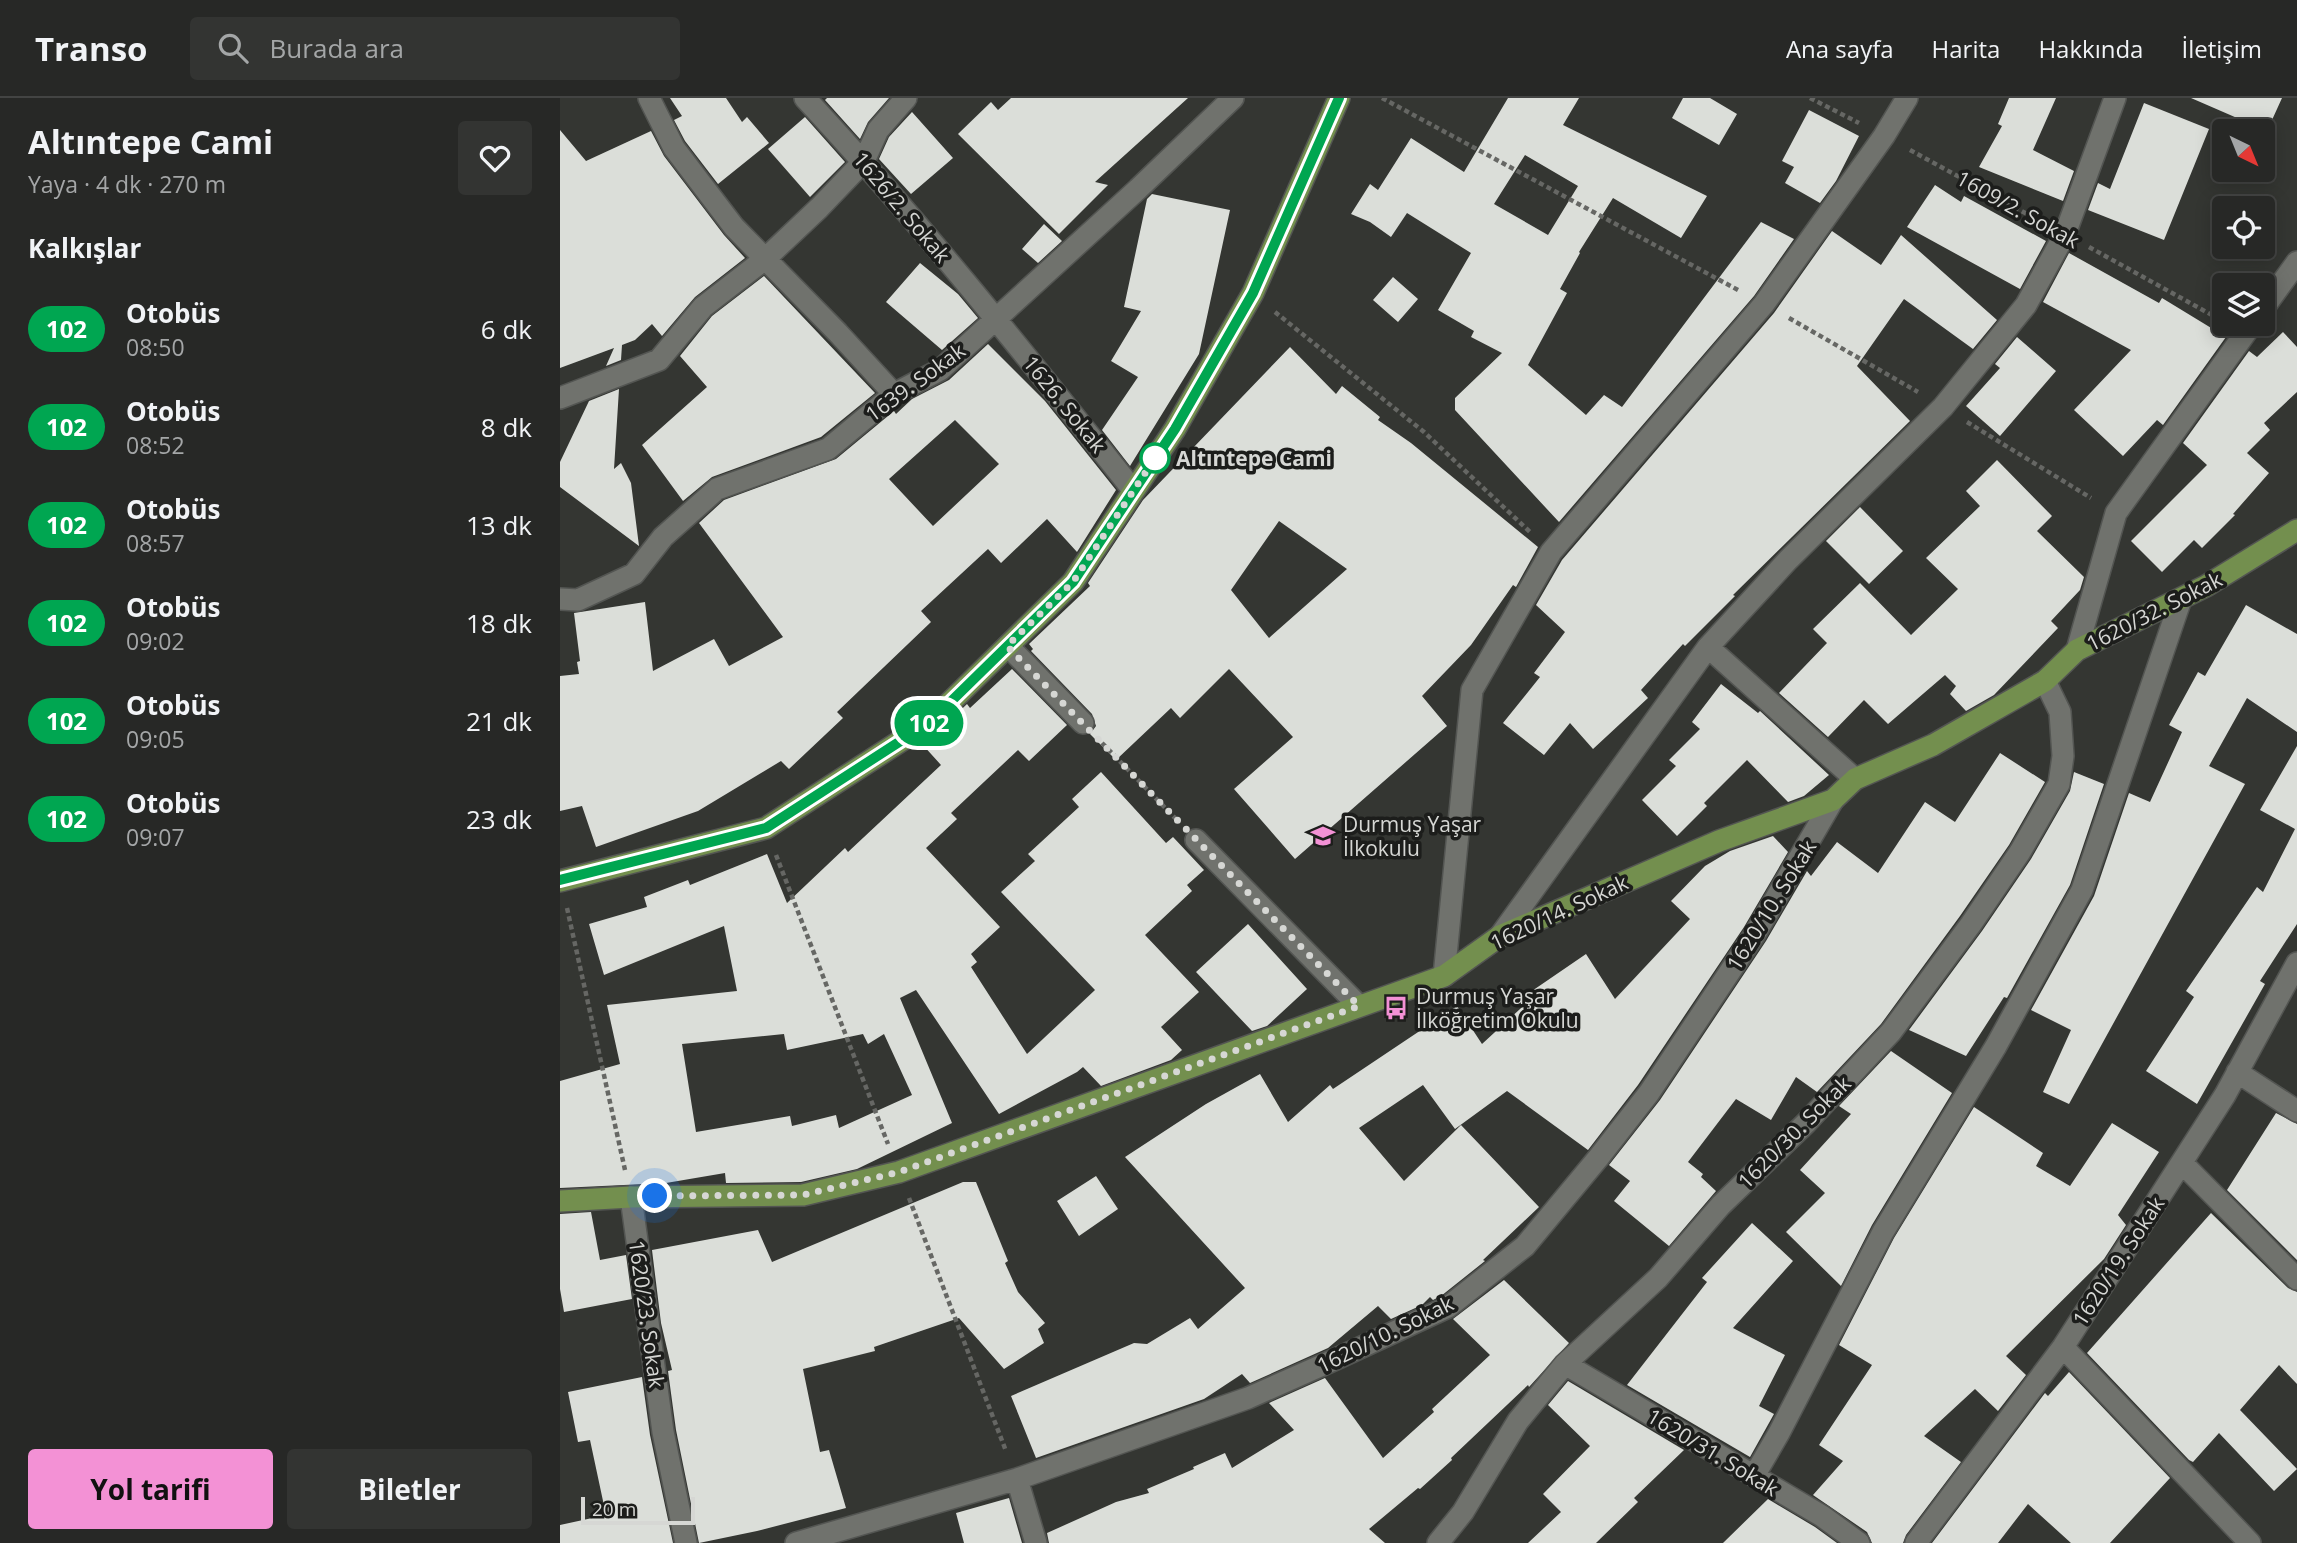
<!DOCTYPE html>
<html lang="tr">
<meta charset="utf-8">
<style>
:root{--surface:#272826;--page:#333432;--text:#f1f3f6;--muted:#a4a6a7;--line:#434443;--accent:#f391d5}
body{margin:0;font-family:"Open Sans",sans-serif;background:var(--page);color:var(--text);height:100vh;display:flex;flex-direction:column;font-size:26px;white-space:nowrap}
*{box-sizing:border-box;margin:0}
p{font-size:23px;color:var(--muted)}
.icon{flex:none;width:38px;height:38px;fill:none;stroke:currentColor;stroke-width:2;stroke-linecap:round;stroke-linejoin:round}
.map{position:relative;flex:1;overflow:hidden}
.details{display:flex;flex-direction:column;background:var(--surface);width:560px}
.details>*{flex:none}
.badge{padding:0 14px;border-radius:23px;font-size:24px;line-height:46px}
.needle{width:46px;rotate:137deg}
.tools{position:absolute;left:1652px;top:21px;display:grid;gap:14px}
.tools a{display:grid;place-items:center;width:63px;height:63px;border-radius:7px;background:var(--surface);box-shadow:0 4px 18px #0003,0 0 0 2px var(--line);font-size:35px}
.scale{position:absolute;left:21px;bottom:18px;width:114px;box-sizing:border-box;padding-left:7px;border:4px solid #d6d7d4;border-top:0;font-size:19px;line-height:24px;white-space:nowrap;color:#d6d7d4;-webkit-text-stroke:5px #1c1d1b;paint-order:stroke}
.you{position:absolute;width:35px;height:35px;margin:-18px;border:5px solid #fff;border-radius:50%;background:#1a73e8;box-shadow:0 0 0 10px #1a73e833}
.map>.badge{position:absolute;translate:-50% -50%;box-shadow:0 0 0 4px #fff}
h2{padding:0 28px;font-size:26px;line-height:63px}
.round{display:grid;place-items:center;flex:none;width:74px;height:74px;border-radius:7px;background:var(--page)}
.headline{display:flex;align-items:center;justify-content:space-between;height:119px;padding:0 28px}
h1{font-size:33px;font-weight:700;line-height:52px}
.button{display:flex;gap:14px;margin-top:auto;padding:14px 28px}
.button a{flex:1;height:80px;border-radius:7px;background:var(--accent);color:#111;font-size:28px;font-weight:700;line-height:80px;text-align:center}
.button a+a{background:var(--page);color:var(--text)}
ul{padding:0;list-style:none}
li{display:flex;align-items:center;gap:21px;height:98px;padding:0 28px}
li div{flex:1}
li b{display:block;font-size:26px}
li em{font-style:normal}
li .badge{min-width:77px;font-weight:700;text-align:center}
header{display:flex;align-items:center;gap:42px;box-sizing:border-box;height:98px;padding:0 35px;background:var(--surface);border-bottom:2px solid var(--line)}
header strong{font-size:33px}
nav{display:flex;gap:38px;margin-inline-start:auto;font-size:24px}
.search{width:490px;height:63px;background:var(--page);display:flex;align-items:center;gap:18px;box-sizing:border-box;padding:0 24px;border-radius:7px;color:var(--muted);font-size:26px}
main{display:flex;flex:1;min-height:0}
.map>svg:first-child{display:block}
.building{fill:#dbded9;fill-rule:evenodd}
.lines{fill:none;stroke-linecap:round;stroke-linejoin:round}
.minor-casing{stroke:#535552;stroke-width:24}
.major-casing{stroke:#535552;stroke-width:24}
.path{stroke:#666764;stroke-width:4.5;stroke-dasharray:5 3.5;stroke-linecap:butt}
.minor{stroke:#70726d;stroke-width:21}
.major{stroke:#738f4e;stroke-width:21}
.line-casing{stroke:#fff;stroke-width:16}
.line{stroke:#00a651;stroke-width:10}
.walk{stroke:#d6d7d4;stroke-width:7;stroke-dasharray:0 12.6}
.stop-dot{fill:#fff;stroke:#00a651;stroke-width:3.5}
.labels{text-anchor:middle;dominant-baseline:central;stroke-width:7;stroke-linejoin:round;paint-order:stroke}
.street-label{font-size:21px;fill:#d6d7d4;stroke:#1c1d1b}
.stop-label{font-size:21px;font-weight:bold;fill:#d6d7d4;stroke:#1c1d1b;text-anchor:start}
.poi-label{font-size:21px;fill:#d6d7d4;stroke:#1c1d1b;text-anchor:start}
</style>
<header>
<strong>Transo</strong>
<div class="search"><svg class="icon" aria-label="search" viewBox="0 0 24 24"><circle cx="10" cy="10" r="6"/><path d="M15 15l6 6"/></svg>Burada ara</div>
<nav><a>Ana sayfa</a><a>Harita</a><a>Hakkında</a><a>İletişim</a></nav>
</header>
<main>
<section class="details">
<div class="headline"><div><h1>Altıntepe Cami</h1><p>Yaya · 4 dk · 270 m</p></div><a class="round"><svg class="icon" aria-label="heart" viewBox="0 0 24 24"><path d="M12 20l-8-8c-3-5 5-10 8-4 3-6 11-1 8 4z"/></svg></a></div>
<h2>Kalkışlar</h2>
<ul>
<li><span class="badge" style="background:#00a651;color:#fff">102</span><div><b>Otobüs</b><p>08:50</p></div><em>6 dk</em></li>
<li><span class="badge" style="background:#00a651;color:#fff">102</span><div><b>Otobüs</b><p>08:52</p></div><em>8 dk</em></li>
<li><span class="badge" style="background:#00a651;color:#fff">102</span><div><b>Otobüs</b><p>08:57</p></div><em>13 dk</em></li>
<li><span class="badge" style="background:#00a651;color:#fff">102</span><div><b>Otobüs</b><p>09:02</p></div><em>18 dk</em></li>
<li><span class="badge" style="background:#00a651;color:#fff">102</span><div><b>Otobüs</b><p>09:05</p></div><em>21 dk</em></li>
<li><span class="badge" style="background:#00a651;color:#fff">102</span><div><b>Otobüs</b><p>09:07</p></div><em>23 dk</em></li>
</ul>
<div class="button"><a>Yol tarifi</a><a>Biletler</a></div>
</section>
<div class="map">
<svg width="1737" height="1445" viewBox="0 0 1737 1445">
<rect width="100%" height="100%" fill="#343632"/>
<path class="building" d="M110,0H166L182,24L187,19L209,45L158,86L125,43L114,22L122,18Z
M267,0H329L308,24L300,41L265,2Z
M451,0H628L535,84L548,87L499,136L398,36L431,4L438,12Z
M948,0H1019L1003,27L1147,98L1121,140L1053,100L1019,154L1020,155L1000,191L1007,195L968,267L1026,317L1044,297L1062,309L1201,124L1234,141L1194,198L999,424L895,312V300L942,255L911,239L914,233L878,212L911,155L847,115L831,139L810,124L791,116L810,86L818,92L851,40L904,74ZM965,57L1018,88L988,137L934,106Z
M1123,0H1150L1177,16L1159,47L1112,20Z
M1449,0H1496L1473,52L1514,73L1503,103L1419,69L1442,28L1438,26Z
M1631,0H1722L1707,33Z
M1584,5L1649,31L1604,142L1528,112L1538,85L1550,91Z
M1249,12L1299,38L1276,83L1260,105L1225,85L1234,69L1222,63Z
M352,14L393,60L351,96L319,61L329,39Z
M245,19L285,64L250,99L208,51Z
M0,32L26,63L91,33L104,58L164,137L185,160L135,199L102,238L92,226L75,242L62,247L61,262L46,268L54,250L0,270Z
M1375,87L1401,104L1404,98L1486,143L1460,191L1347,129Z
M592,96L670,112L639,256L570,368L542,332L578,279L551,263L581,213L564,209L587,101Z
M484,126L502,143L478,165L462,151Z
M1272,133L1321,167L1341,137L1437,222L1413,251L1344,201L1297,268L1350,323L1173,497L1175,498L1125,548L1123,546L1081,592L1088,600L1033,651L1010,625L984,657L943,625L980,579L974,575L1005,534L976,507L1002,462L1214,215Z
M1509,155L1599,205L1602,200L1666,239L1603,327L1597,322L1563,358L1514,312L1571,252L1483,204Z
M360,165L398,196L418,220L382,252L326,204Z
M204,178L315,295L261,339L152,379L123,403L82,347L147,289L120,258L152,218Z
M833,179L858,201L838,224L813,202Z
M1723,234L1737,249V294L1704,325L1710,332L1687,355L1709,375L1673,416L1675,417L1642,450L1634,442L1602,474L1571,443L1647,367L1623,345L1689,253L1697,259Z
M1457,239L1496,273L1440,338L1406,308L1440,270L1435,266Z
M428,246L485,303L556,392L517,454L487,421L441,465L428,451L361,513L371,524L277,614L283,620L229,671L221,663L138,713L36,749L22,708L0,713V578L19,576L17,564L20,563L14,515L85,504L93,573L154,541L169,568L223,539L139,425L164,402L276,361L334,313L336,316L352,301L389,282ZM395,322L439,366L373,428L329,381Z
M730,249L776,296L782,288L820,319L818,322L851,345L978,449L956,489L953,487L911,547L862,598L887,628L735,761L674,691L733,639L669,571L620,620L611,610L556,662L530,636L536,628L532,616L471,553L473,551L469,546L530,488L528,485L583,402ZM719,423L787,471L709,540L671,492Z
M59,291L54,371L61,365L71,385L79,448L0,389V364L29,303Z
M1437,362L1492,418L1477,433L1524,479L1520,492L1491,523L1498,530L1434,597L1406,613L1390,596L1396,588L1385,577L1328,626L1304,602L1268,639L1219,595L1267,545L1253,531L1300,485L1351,537L1398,491L1366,460L1420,408L1406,393Z
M1300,409L1343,453L1309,486L1266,443Z
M1686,507L1737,536V634L1687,600L1649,668L1685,686L1509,1006L1483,994L1511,932L1471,912L1534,798L1569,695L1590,704L1622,634L1609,627L1638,574L1645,578Z
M452,571L507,627L469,663L458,652L391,715L397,721L366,750L440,829L411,856L417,864L411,869L467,956L535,892L441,794L475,763L468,756L519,709L512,701L541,674L606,745L613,739L644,772L627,787L632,793L585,837L639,894L601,929L622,952L611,962L541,988L523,969L517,974L439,1016L356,892L340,900L392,1025L297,1071L241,1084L166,1085L165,1075L106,1085L0,1090V983L60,966L47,907L177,893L164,828L44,877L29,826L87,809L84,799L128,782L130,787L207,756L227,805L285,750L288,754L381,667L362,646L379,633L407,606L410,610ZM224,936L227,952L303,936L308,946L324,936L352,997L279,1030L276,1017L232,1028L230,1018L136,1034L122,946Z
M1161,586L1198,615L1200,613L1269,677L1244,698L1228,704L1187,662L1144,705L1147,708L1117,738L1082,702L1116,668L1109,662L1140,631L1132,624Z
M1737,648V826L1700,883L1705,886L1637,1006L1586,973L1634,899L1626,893L1697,789L1703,794L1735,731L1700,712Z
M1440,655L1485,684L1449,747L1400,818L1321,926L1257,994L1236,979L1211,1022L1176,1001L1128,1064L1143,1076L1141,1079L1156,1093L1109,1148L1054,1103L1070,1083L1049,1067L1100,1002L1206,843L1247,773L1251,778L1277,744L1318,775L1365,704L1395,724Z
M1514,674L1544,686L1510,787L1447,900L1444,899L1406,958L1349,932L1422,833L1471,761L1510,693Z
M1213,738L1228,754L1184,829L1078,987L1028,1052L947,993L895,1031L863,987L799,1030L844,1083L901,1027L979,1109L923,1162L925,1163L881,1198L873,1202L870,1199L862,1207L831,1221L818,1208L768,1250L690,1285L682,1276L644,1301L476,1360L451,1298L574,1245L587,1246L630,1220L638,1231L685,1190L565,1059L646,1006L700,976L728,1024L770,987L773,991L897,908L922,946L972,900L969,895L1026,856L1055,901L1130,821L1111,803L1145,768L1170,753Z
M688,826L747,891L707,928L692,933L636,874Z
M1331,953L1392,995L1312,1127L1281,1188L1226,1134L1265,1095L1240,1072L1291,1016L1279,1008Z
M1414,1009L1483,1055L1476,1068L1510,1088L1552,1025L1599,1054L1558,1117L1566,1127L1544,1161L1446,1258L1466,1277L1438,1313L1415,1291L1364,1338L1401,1364L1346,1437L1343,1445H1312L1307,1434L1253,1397L1283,1363L1259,1347L1312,1267L1279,1247L1334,1140Z
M1716,1015L1737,1026V1162L1667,1092Z
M536,1078L558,1111L519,1138L497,1103Z
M403,1084H416L448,1163L445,1165L458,1194L485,1225L478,1231L484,1245L444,1271L399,1220L314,1249L315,1253L243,1271L260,1354L269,1352L286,1410L197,1433L139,1445L116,1332L108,1273L112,1272L101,1225L92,1152L198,1132L212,1164Z
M31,1114L40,1162L66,1157L72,1201L4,1214L0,1191V1116Z
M1651,1115L1728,1190L1737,1194V1286L1719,1267L1680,1312L1737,1371L1714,1393L1659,1335L1633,1364L1629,1362L1527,1255Z
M1192,1125L1233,1163L1173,1230L1225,1257L1199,1308L1214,1316L1190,1359L1067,1287L1147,1184L1142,1180Z
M944,1182L1009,1245L969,1289L968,1287L891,1360L892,1362L860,1391L858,1390L809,1431L825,1445H489L487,1435L556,1404L589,1395L587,1391L634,1371L633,1369L665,1355L672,1370L734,1332L709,1305L765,1280L823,1360L874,1314L872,1311L930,1257L893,1221Z
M1509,1274L1610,1380L1550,1445H1511L1468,1406L1438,1445H1372L1485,1295L1488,1298Z
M82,1279L90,1337L113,1445H0V1427L46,1417L30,1342L18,1344L8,1294Z
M1008,1283L1124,1352L1074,1400L1078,1404L1036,1445H968L1001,1414L983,1396L1030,1348L988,1307Z
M449,1400L462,1445H404L396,1415Z
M1208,1401L1255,1429L1277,1445H1163Z"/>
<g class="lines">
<g class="minor-casing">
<path id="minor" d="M89,0L114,50L174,129L278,235L334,296
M245,0C361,125 467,259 573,392
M1703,211L1737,164
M0,300L99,262L143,209L205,161L259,110L304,63L318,32L346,0
M0,501L18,502L74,476L103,439L157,391L268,351L334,296L380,272L578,91L673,0
M448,548L523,625
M1148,549L1295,681
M1517,552L1556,415L1692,226
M636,742L799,908
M940,838L1148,549L1228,462L1383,309L1466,207L1505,136L1555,0
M884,878L912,592L991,454L1204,206L1324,38L1347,0
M1677,974L1737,1013
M1622,1065L1737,1181
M71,1099L103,1334L126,1445
M1503,1249L1690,1445
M1005,1266L1262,1418L1299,1445
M1194,1378L1219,1335L1323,1134L1436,948L1522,792L1621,501
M457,1381L476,1445
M236,1445L457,1381L688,1300L776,1261L888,1209L965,1148L1039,1059L1089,995L1195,836L1273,702
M878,1445L903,1414L958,1323L1005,1266L1098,1180L1161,1107L1246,1025L1331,934L1411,826L1460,754L1499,686L1503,658L1500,614L1485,583
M1356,1445L1503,1249L1665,997L1737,865"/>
</g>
<g class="major-casing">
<path id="major" d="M0,783L206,730L370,624L513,484L615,331L693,195L779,0
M0,1103L71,1099L243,1097L339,1074L884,878L940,838L1159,743L1273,702L1295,681L1373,647L1485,583L1517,552L1646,488L1737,432"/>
</g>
<path class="path" d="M822,0L1178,192
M1250,0L1299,25
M1350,52L1478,122
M1529,149L1659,221
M715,214L864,334L970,434
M1229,220L1358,294
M1407,324L1531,400
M542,645L616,721
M216,757L328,1046
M7,810L65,1072
M349,1100L446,1353"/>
<use href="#minor" class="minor"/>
<use href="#major" class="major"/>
</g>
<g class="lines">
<g class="line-casing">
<path id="line" d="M0,782L206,730L370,624L513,484L615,331L693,195L779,0"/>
</g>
<use href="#line" class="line"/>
<path class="walk" d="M95,1098L243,1097L339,1074L799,908L447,548L513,484L601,351L595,360"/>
</g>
<defs>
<g id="school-bare" transform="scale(1.89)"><path d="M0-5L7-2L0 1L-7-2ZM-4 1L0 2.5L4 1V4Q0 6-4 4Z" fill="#f391d5" stroke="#1c1d1b" stroke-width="2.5" paint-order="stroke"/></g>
<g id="bus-bare" transform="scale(1.89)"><path d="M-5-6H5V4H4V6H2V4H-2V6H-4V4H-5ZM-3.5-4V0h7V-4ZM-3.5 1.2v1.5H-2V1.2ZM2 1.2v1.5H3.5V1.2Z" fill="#f391d5" stroke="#1c1d1b" stroke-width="2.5" paint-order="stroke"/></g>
</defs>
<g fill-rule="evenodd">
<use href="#school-bare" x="763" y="738"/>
<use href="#bus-bare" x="836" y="910"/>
</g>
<circle class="stop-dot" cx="595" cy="360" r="14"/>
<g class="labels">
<g class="street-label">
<text transform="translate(342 109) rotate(50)">1626/2. Sokak</text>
<text transform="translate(1458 111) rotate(29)">1609/2. Sokak</text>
<text transform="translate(355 284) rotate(-36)">1639. Sokak</text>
<text transform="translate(505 306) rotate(51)">1626. Sokak</text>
<text transform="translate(1594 513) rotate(-27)">1620/32. Sokak</text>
<text transform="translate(1211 807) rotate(-58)">1620/10. Sokak</text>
<text transform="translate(999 814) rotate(-25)">1620/14. Sokak</text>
<text transform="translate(1234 1034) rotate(-45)">1620/30. Sokak</text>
<text transform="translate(1558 1163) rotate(-57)">1620/19. Sokak</text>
<text transform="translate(87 1216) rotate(82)">1620/23. Sokak</text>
<text transform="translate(825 1236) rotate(-26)">1620/10. Sokak</text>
<text transform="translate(1153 1354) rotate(31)">1620/31. Sokak</text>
</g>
<g class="stop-label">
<text x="616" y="360">Altıntepe Cami</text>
</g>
<g class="poi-label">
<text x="783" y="726">Durmuş Yaşar<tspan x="783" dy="24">İlkokulu</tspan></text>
<text x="856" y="898">Durmuş Yaşar<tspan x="856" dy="24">İlköğretim Okulu</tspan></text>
</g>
</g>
</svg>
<div class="tools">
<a><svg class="needle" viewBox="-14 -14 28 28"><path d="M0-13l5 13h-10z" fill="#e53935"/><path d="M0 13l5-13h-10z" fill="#a4a6a7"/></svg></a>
<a><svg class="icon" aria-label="locate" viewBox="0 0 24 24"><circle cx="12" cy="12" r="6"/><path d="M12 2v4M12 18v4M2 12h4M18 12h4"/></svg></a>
<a><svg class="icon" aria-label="layers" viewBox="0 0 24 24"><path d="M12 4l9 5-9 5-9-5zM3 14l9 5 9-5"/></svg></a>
</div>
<div class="scale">20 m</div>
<div class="you" style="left:95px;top:1098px"></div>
<b class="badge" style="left:369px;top:625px;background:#00a651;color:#fff">102</b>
</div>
</main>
